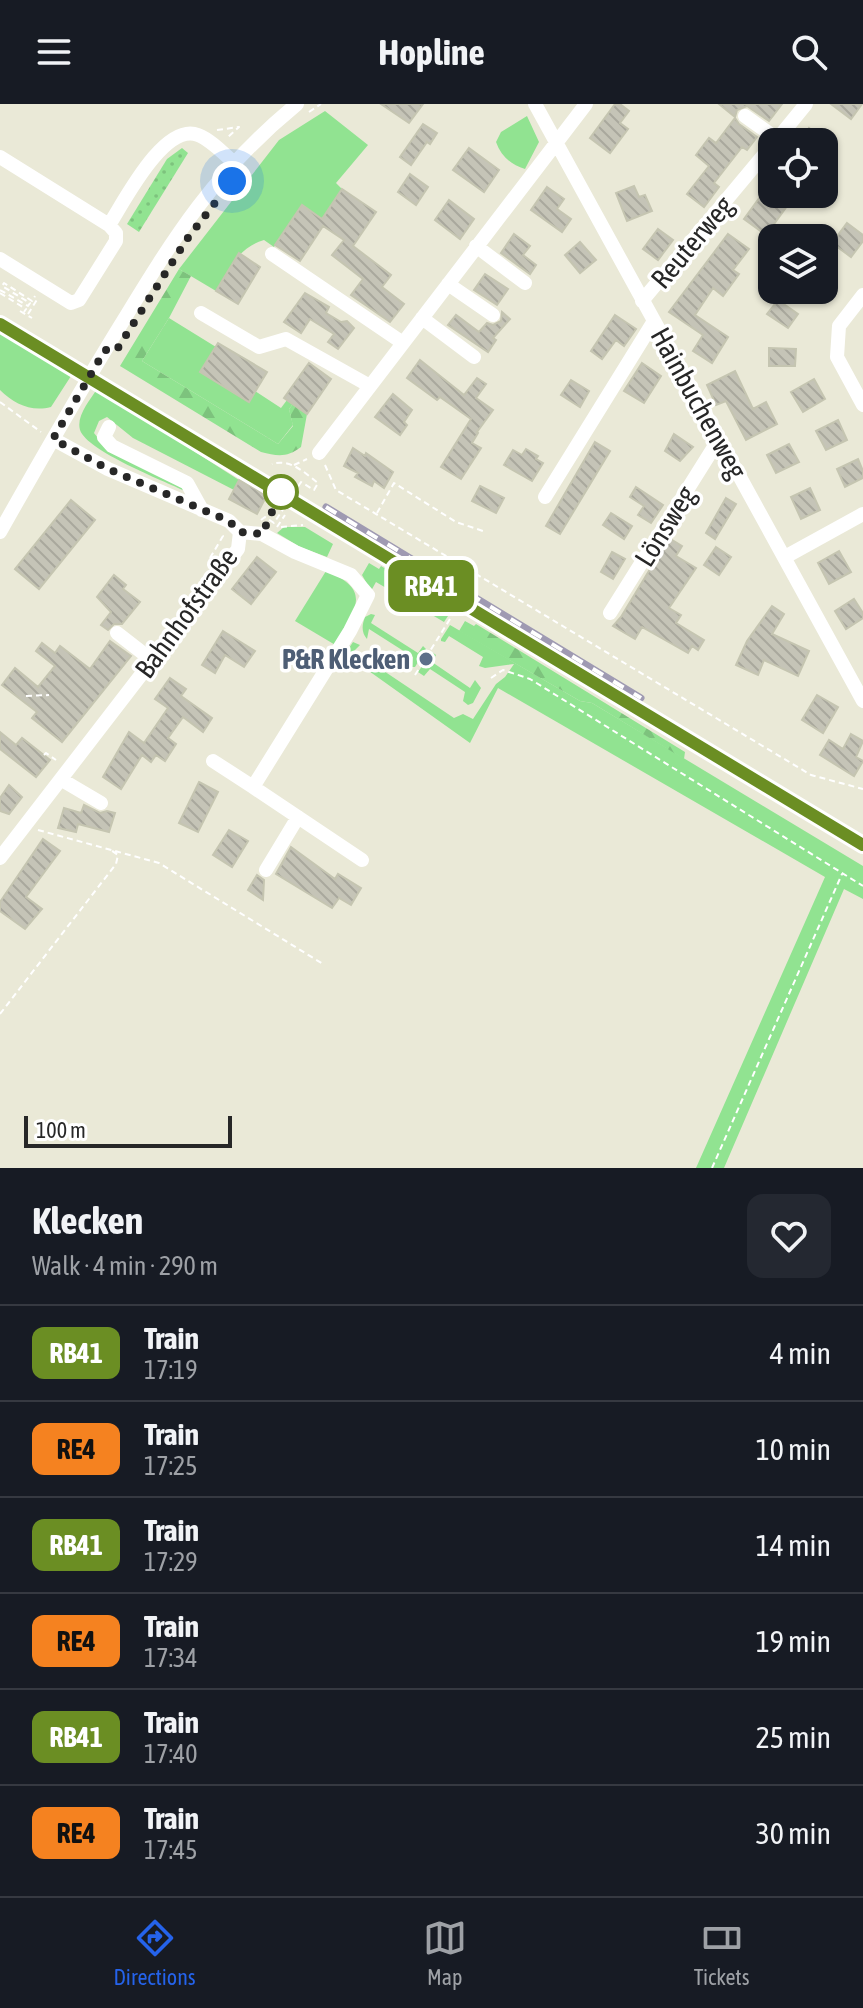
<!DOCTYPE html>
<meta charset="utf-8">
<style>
:root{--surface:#171b24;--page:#242831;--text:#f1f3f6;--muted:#9ea1a6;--line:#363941;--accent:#2563eb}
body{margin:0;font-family:"Asap Condensed",sans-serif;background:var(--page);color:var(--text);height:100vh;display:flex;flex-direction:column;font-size:30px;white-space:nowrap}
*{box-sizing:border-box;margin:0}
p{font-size:26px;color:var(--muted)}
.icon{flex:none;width:44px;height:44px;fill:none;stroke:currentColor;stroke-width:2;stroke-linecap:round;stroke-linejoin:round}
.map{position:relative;height:1064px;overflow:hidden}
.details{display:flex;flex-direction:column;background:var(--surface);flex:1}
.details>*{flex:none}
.badge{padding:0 16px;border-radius:12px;font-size:28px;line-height:52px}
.buttons{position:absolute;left:758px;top:24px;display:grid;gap:16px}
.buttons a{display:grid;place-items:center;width:80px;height:80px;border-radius:16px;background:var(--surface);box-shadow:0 2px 6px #0004;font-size:40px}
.scale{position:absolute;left:24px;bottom:20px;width:208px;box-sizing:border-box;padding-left:8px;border:4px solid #272727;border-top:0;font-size:22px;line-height:28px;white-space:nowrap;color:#272727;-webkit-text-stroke:6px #fff;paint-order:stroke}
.you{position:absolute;width:40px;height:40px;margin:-20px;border:6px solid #fff;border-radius:50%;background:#1a73e8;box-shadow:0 0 0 12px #1a73e833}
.map>.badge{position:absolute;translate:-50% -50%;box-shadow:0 0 0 4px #fff}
.round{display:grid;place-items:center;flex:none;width:84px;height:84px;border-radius:16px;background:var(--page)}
.overview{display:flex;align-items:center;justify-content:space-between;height:136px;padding:0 32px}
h1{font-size:38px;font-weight:700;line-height:60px}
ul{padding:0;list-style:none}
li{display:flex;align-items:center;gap:24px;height:96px;padding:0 32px;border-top:2px solid var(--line)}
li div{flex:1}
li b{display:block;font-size:30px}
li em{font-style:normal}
li .badge{min-width:88px;font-weight:700;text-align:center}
header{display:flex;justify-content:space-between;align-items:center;height:104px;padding:0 32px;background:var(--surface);font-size:36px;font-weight:700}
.dock{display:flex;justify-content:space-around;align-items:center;height:112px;border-top:2px solid var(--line);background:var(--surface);font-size:22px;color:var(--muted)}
.dock a{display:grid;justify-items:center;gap:4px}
.dock .on{color:var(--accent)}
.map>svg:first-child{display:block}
.grass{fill:#91e391}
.forest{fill:url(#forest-firs)}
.garden{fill:url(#garden-dots)}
.building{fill:url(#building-back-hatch);stroke:#c5c5b1;stroke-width:2}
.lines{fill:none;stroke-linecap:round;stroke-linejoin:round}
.path{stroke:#fff;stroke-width:2;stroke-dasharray:6 4;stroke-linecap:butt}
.minor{stroke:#fff;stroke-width:14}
.rail-casing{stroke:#9f9ab2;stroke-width:7}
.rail{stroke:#fff;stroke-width:4;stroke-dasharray:12;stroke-linecap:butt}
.line-casing{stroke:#fff;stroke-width:18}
.line{stroke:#6b8e23;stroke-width:12}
.walk{stroke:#272727;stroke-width:8;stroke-dasharray:0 14.4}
.stop-dot{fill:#fff;stroke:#6b8e23;stroke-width:4}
.service-dot{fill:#5c6f8a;stroke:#fff;stroke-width:3}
.labels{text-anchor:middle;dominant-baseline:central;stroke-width:7;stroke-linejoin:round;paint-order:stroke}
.street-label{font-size:28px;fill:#272727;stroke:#fff}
.service-label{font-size:28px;font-weight:bold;fill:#4e5e75;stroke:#fff;text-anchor:end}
</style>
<header><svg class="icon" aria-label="menu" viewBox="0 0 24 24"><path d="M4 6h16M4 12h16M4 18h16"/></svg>Hopline<svg class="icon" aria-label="search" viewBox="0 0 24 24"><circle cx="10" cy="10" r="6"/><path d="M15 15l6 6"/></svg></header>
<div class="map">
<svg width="863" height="1064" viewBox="0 0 863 1064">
<defs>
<pattern id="forest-firs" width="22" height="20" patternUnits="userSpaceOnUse" patternTransform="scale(2)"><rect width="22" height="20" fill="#91e391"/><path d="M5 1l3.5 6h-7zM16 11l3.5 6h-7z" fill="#7dc37d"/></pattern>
<pattern id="garden-dots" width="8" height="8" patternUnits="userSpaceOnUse" patternTransform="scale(2)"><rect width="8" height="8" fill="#91e391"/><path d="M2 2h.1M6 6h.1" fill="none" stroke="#7dc37d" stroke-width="1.8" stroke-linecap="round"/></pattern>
<pattern id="building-back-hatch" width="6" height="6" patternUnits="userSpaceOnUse" patternTransform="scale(2)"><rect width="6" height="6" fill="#c5c4b7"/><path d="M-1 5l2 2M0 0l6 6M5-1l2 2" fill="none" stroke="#a9a89d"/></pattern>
</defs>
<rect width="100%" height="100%" fill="#eae9d7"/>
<path class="grass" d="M325,7L368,41L336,79L342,85L322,115L302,102L274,143L264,136C238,144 229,165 216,187L179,165L279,36Z
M527,12L539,38L525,65C511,61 501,52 496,38L501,28Z
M169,214L216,243L255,287L281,304L287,296L293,300L289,305L293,321L278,340L142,257Z
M0,229L71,272L51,303C31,308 14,300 0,286Z
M97,285L239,376L234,386L133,334L107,313L99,317L94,329L98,334L184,382L185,387C164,377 87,347 80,326C76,312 90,296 97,285Z
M284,423H305L333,440L327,453L300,443L277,429Z
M369,459L379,465L381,462L452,506L444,518L376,478L371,487L362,471Z
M326,467C374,486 354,506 337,542L295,517Z
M371,510L375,511L371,519L418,549L423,542L426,545L415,563H412L413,553L369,525L367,535C361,528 362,521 365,513Z
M450,521L580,597L592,599L863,762V795L844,785L724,1064H696L825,773L498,584L470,639L345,550L353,538L360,541L354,547L454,614L463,610L473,615L496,580L505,573L514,560L485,564L479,562L483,553L449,532L445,538L441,537V535Z
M432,548L436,551L432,558L470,584L475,576L481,584L473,599L468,601L463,597L465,588L430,565L424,572L418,568Z"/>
<path class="forest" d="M179,165L191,172L169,214L142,257L278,340L293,322L289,305L293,300L307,310L301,343C287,354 277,352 261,348L120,262Z
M465,517L474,522L476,520L685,648L684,655L592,599L580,597L459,527Z"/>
<path class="garden" d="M182,44L188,49L139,128L127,120L167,55Z"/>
<path class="building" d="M381,0H423L409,19Z
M615,0H620L629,7L620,19L628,25L610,49L590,34Z
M719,0H782L769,17L747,2L737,6L735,13Z
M831,0H862L851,15Z
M735,14L739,20L757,33L747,46L742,43L714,79L719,83L704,103L687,90L709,62L696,51L709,34L716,39Z
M423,20L437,29L430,40L427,38L411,61L400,53Z
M809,24L829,38H799Z
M469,44L499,66L484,88L453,66Z
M410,70L428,83L416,101L398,88Z
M634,82L639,93L645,91L652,107L627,117L616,89Z
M768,82L772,85V90H779L790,98L766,131L744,115Z
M547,83L564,95L557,105L571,115L562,128L531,106Z
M342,85L376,108L353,142L391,171L382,183L404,200L390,218L351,191L363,175L332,151L344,136L323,122L300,157L275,141L302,101L322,115Z
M449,96L474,115L460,135L435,116Z
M847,119L863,131V137L851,153L832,139Z
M658,125L673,136L658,156L643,145Z
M514,130L530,142L523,151L536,161L530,170L501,149Z
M728,130L749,145L733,166L739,170L723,192L713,184L695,211L728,233L712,259L693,247L703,231L669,208Z
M580,138L596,156L580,169L565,151Z
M239,149L260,163L238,200L216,187Z
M485,170L508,185L497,201L474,186Z
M305,189L329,203L326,209L341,218L347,217L354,224L338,245L328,238L334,230L310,215L301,229L284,218Z
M778,196L798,210L788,224L767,210Z
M502,208L510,215L493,234L496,236L488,248L448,221L456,211L479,228L487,219L493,221L501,217Z
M615,211L636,225L624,242L616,236L602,255L591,247Z
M218,239L267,268L249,298L200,268Z
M769,244L796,245L795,262H769Z
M420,256L464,291L477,274L486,280L476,294L493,306L477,328L478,329L472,339L481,344L461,375L441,363L471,315L440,293L437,296L407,274Z
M309,259L331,275L307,310L284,294Z
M642,259L661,272L644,299L624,287Z
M735,267L753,305L766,298L777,320L746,336L726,297L716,301L707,281Z
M814,275L825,295L803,308L791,288Z
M571,276L589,287L580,303L561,291Z
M393,290L412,306L404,318L407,321L400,331L375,313Z
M838,316L847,336L826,346L816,327Z
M674,330L693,343L680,357L665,347Z
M595,338L610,347L560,430L546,422Z
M789,340L799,358L776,369L767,351Z
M353,344L365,352L366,349L393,368L384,384L374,377L372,382L355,373L358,369L344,362Z
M526,345L538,352L536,355L543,359L532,377L504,361L513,346L522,351Z
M858,355L863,367V374L845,383L837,365Z
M239,376L267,391L257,410L229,395Z
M480,382L504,394L496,409L472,397Z
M636,383L663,401L651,419L638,411L644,402L630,393Z
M810,384L820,406L801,415L791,393Z
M726,394L736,400L715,435L706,429Z
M71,396L95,416L39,485L15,465Z
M611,409L632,422L624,435L603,421Z
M669,434L682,442L676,452L696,464L669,504L681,511L676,519L704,536L698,546L692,542L688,549L642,523L635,535L613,522L621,513Z
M716,443L731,453L719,471L704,461Z
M839,447L851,468L829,480L818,459Z
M612,448L625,455L613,475L601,468Z
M257,453L276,468L251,500L232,485Z
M114,471L126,481L123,485L140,498L122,520H114L108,526L101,521L111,508L97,493Z
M854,495L863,509V514L846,525L835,507Z
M772,502L784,510L772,530L809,547L798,572L764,556L758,571L736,561L747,537Z
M223,527L255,547L244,563L225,551L215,569L202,561Z
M110,537L131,552L62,638L32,614L37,608L2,581L15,564L38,583L55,562L36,547L42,539L55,549L60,542L90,565Z
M170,574L186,585L181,592L212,614L203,628L183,613L168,634L176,640L165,657L156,651L151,658L142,651L121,685L103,673L129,628L144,639L168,604L155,595Z
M817,591L838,603L823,629L802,616Z
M0,628L16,641L22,634L50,656L36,673L0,645Z
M851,630L863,637L856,653L863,657L854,672L820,651L829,636L843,645Z
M199,678L218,688L198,728L179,719Z
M9,681L22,693L9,710L0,707V694Z
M84,701L100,709L107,707L115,709L109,728L78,720L76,728L58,724L64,704L81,709Z
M229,726L248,737L232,763L213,751Z
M43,735L60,747L26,793L42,805L25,825L0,807V798Z
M291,743L335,775L338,770L361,784L351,801L339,794L332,804L276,770Z
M257,771L264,776L263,796L248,786Z"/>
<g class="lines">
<path class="path" d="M309,8L321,0
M217,26L239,23L228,33
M0,186L28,202L30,199L2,182L4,179L32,197L35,192
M0,189L26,205L24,208
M20,207L32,214
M28,210L38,194
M0,298L41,328
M294,361L307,355
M325,361L336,386L811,671L863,685
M377,409L394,379L456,418L483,427
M261,416L265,413L274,419L301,378L314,386L318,379C305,369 290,354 272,360
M277,423L285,411
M281,423L303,421
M210,454L223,432L222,431
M415,571L455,507
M491,574L503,566L530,575L863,782
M26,592L49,591
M44,651L46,649L56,656
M38,726L159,759L323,860
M0,910L116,760L118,751L111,746
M712,1064L842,770"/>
<path class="minor" d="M535,0L863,597
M745,12L777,35
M775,38L806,0
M0,53L109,121L116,129V137L79,196L71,199L0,155
M109,121C124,98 164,18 198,31C211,36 223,49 233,58
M476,142L525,179
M272,150L403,239
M448,180L493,211
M863,191L839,222L837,253L863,301
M642,197L772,41
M201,209L259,243L286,235L370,282
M422,214L474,253
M109,323L104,333L112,342L187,379L202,406
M319,349L586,0
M545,393L654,217
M0,428C39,359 78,290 120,222C174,133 215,67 297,0
M240,428L262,430L295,448L351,471L368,491L350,527L253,683L362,756
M785,453L863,410
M610,509L719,335
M117,529L153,557
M213,657L253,683
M62,676L101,699
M0,754L238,445L240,428L229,417L108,365L53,335
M266,766L298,713"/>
<g class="rail-casing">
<path id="rail" d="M0,220L863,741
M326,403L641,594"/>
</g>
<use href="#rail" class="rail"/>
</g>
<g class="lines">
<g class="line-casing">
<path id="line" d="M0,220L863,741"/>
</g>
<use href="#line" class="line"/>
<path class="walk" d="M232,77L187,135L116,247L105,246L53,335L108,365L229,417L240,428L262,430L281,388"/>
</g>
<circle class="stop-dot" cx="281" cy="388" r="16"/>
<circle class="service-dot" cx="426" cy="555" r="8"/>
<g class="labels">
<g class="street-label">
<text transform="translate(692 138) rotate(-50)">Reuterweg</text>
<text transform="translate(699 299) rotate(61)">Hainbuchenweg</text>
<text transform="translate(665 422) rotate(-58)">Lönsweg</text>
<text transform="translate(186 509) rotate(-54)">Bahnhofstraße</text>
</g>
<g class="service-label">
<text x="410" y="555">P&amp;R Klecken</text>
</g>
</g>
</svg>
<div class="buttons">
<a><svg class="icon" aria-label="locate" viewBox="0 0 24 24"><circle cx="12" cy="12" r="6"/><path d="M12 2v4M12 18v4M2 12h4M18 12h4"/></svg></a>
<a><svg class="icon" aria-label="layers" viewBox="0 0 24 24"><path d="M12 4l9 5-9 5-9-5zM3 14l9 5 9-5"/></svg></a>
</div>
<div class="scale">100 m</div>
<div class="you" style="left:232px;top:77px"></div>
<b class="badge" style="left:431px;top:482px;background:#6b8e23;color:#fff">RB41</b>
</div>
<section class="details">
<div class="overview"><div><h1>Klecken</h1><p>Walk · 4 min · 290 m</p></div><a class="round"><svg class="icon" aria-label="heart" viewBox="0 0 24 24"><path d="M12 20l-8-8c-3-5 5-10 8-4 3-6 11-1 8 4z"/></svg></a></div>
<ul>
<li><span class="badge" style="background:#6b8e23;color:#fff">RB41</span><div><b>Train</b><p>17:19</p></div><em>4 min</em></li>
<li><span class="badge" style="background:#f58220;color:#111">RE4</span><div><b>Train</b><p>17:25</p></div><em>10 min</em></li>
<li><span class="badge" style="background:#6b8e23;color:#fff">RB41</span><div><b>Train</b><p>17:29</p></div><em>14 min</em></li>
<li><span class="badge" style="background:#f58220;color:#111">RE4</span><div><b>Train</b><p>17:34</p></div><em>19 min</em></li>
<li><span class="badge" style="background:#6b8e23;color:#fff">RB41</span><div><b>Train</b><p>17:40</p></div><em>25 min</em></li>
<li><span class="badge" style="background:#f58220;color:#111">RE4</span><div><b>Train</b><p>17:45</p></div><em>30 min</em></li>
</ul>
</section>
<nav class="dock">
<a class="on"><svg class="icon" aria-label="directions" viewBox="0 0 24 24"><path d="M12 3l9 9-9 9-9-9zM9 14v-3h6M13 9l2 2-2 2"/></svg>Directions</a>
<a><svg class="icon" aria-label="map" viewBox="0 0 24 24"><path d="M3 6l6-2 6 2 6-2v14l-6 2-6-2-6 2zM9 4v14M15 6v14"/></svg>Map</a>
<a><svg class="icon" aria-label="tickets" viewBox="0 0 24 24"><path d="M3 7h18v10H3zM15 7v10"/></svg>Tickets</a>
</nav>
